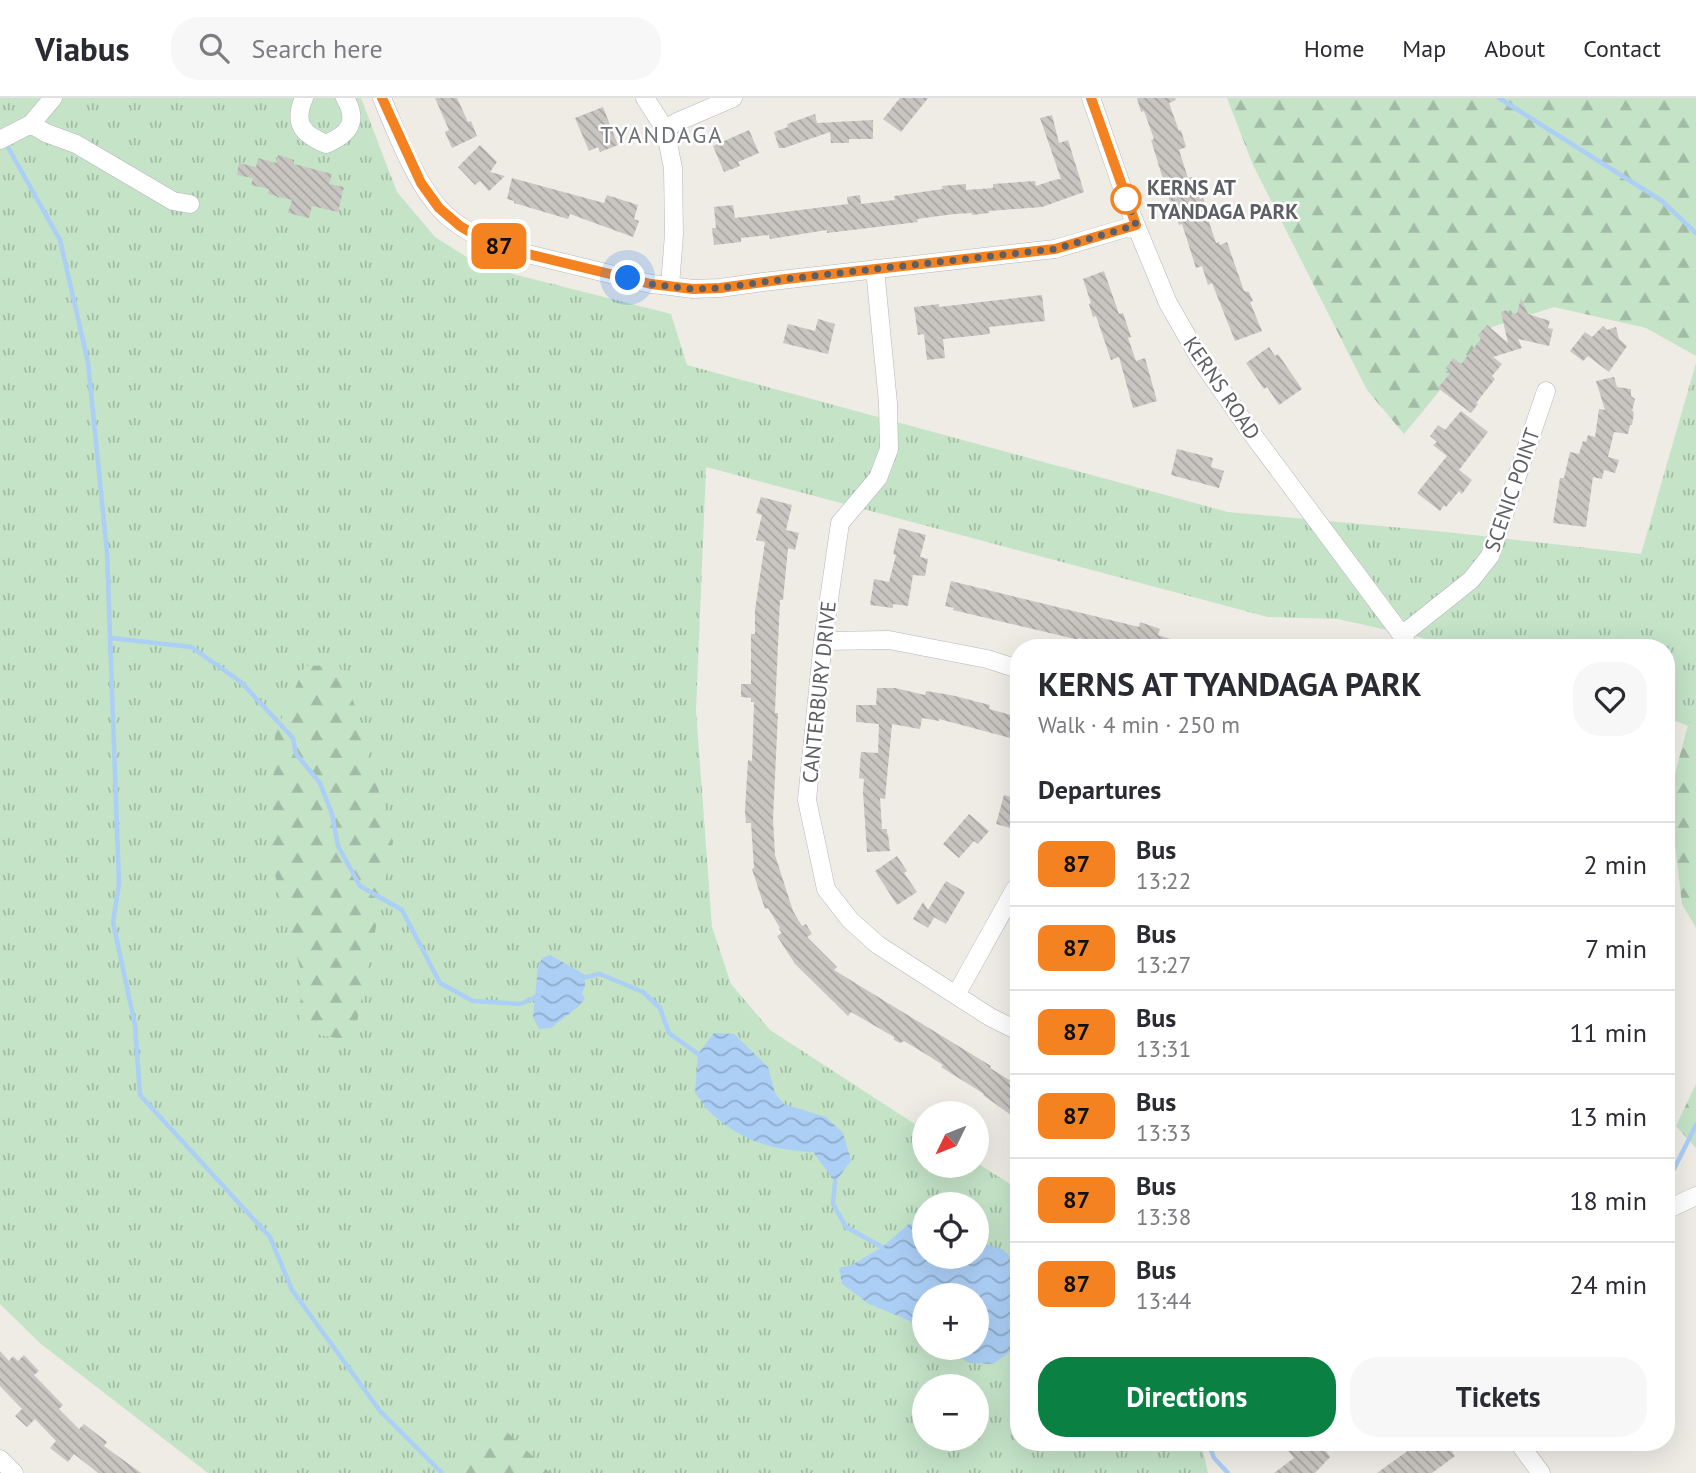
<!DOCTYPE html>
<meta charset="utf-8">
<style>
:root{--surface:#fff;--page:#f7f7f7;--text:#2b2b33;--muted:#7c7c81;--line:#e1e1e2;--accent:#0b8043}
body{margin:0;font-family:"PT Sans",sans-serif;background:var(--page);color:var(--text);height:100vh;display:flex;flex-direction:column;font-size:26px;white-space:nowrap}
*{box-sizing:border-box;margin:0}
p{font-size:23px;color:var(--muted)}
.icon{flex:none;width:38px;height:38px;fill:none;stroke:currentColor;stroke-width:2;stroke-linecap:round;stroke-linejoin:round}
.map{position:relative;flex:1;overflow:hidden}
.sheet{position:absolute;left:1010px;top:541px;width:665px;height:812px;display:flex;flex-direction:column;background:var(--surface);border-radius:28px;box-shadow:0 7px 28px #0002}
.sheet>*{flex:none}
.badge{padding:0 14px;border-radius:10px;font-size:24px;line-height:46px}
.needle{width:46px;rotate:227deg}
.buttons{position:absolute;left:912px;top:1003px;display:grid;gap:14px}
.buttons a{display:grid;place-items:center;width:77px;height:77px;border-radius:50%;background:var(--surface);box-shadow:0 7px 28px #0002;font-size:35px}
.you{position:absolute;width:35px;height:35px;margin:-18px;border:5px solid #fff;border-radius:50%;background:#1a73e8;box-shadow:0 0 0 10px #1a73e833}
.map>.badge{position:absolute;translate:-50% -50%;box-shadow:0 0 0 4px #fff}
h2{padding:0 28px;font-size:26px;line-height:63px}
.round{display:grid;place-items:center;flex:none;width:74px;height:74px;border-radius:28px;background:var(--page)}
.head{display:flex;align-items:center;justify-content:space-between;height:119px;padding:0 28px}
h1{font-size:33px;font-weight:800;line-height:52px}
.action{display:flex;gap:14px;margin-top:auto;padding:14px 28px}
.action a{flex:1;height:80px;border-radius:28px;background:var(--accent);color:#fff;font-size:28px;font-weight:800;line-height:80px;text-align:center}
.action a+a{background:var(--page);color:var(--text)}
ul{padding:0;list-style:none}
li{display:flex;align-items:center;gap:21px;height:84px;padding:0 28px;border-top:2px solid var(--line)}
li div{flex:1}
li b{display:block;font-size:26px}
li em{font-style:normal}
li .badge{min-width:77px;font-weight:700;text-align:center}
header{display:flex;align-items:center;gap:42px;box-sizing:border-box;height:98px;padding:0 35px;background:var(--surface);border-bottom:2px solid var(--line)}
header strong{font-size:33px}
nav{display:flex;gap:38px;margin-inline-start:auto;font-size:24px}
.search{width:490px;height:63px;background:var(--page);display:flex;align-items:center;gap:18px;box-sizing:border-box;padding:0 24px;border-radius:28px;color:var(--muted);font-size:26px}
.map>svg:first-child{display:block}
.grass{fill:url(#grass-tufts);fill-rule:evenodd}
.forest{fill:url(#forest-firs)}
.water{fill:url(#water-waves)}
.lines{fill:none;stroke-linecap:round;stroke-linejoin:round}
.stream{stroke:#accff6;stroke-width:4.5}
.building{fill:url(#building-back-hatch)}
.minor-casing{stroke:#b5b6ba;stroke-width:19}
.minor{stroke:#fff;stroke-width:18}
.line-casing{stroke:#fff;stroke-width:16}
.line{stroke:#f58220;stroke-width:10}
.walk{stroke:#5d5f64;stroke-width:7;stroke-dasharray:0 12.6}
.stop-dot{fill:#fff;stroke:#f58220;stroke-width:3.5}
.labels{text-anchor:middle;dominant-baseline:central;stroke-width:5;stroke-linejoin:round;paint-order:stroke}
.stop-label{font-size:21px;font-weight:bold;fill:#5d5f64;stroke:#fff;text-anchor:start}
.street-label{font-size:21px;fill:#5d5f64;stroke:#fff}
.neighbourhood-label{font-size:23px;letter-spacing:2px;fill:#6e7176;stroke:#fff}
</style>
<header>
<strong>Viabus</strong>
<div class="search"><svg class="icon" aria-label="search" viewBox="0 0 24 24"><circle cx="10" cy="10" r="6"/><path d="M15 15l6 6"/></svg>Search here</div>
<nav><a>Home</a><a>Map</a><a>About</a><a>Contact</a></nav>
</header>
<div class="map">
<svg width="1696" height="1375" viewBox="0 0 1696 1375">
<defs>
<pattern id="grass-tufts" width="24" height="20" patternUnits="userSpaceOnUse" patternTransform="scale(1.75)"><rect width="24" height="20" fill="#c4e3c7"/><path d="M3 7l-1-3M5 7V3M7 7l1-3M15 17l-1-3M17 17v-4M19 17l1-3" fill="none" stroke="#a2bba5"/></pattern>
<pattern id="forest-firs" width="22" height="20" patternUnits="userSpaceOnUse" patternTransform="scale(1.75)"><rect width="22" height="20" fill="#c4e3c7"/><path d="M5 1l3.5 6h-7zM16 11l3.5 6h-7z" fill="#a2bba5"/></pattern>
<pattern id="water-waves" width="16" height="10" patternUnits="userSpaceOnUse" patternTransform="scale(1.75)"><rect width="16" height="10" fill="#accff6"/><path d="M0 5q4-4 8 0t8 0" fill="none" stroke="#8fabcb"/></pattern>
<pattern id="building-back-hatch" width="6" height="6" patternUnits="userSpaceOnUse" patternTransform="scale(1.75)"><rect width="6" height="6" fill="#c9c6c2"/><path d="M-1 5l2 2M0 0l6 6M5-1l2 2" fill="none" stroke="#a6a4a1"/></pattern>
</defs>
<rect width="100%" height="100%" fill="#eeece5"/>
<path class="grass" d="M0,0H361L397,94L435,139L481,168L671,216L687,267L1228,414L1446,434L1641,456L1696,265V597L1688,628L1666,619V550L1463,549L1338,521L1268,519L706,369L696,613L712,829L731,886L770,932L924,1032V1068H976L977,1065L1018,1091V1344H1201L1208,1375H208L41,1246L0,1206ZM924,1106H976V1158H924ZM924,1197H976V1250H924ZM924,1288H976V1340H924Z"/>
<path class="forest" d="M1227,0H1696V258L1646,230L1554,209L1492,229L1404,336L1367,292L1253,67Z
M339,567L355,608L393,744L353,944L299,932L302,877L271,762L275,635L305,568Z
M1696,597V830L1682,806L1669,698Z
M1696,986V1050L1676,1028Z
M507,1334L550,1375H461L465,1365Z"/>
<path class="water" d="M550,857L584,876L585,888L582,896L585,900L579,908L551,930L539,931L533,919L538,869L542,860Z
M714,935L734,936L768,969L775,995L784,1006L826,1019L843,1035L851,1063L835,1084L813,1054C773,1052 744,1044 713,1017C706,1011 701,1002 695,995L698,956Z
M924,1125V1158H976L977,1143L1004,1152L1018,1168V1248L993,1266L970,1265L941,1250H976V1197H924V1235L908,1222L869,1206L842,1186L839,1170L852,1167L882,1149L909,1126Z"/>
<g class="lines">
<path class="stream" d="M1499,0L1662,103L1696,135
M5,44L60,142L88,264L107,454L119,786L113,824L135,927L140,997L270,1139L292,1192L380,1313L442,1375
M111,540L191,549L241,584L293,640L296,656L320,685L332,716L338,748L360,788L402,812L440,885L473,903L520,906L539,898
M582,880L600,876L643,894L660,910L669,935L698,956
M835,1084L833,1106L846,1129L882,1149
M1666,1087L1696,1027
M1208,1344L1214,1360L1228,1375"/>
</g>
<path class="building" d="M435,0H457L468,24L471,23L477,38L452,50L445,34L449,32Z
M900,0H928L901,34L883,21Z
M1137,0H1175L1176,2L1169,5L1179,33L1181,32L1186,49L1179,52L1188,80L1192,79L1200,101L1203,100L1209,117L1207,118L1216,145L1219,144L1220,147L1227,144L1244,193L1249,194L1253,203L1250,204L1262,233L1235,243L1212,185L1208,187L1202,168L1196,170L1182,126L1179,127L1170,104L1151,42L1154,41L1144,13L1141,14Z
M603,9L618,47L600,54L598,49L589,53L575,20Z
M815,16L817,25L873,22V41H849V45H831L830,34L784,50H779L774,34L788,29L787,26Z
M1052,17L1059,45L1068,42L1084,94L1042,109L989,113V115L972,117V115L954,116L917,121L918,124L827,135V132L770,141L769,137L741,140V144L714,147L712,130H716L714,109L733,107L735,120L848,106L847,99L860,97L861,106L895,102L894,98L943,91L942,88L966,86V92L993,90V86L1035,83L1036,88L1054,82L1061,81L1040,20Z
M749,32L759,55L738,64L740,68L724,74L713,48Z
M480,47L497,64L490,74L505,78L489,93L480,83L475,87L458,69Z
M278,57L294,62V66L332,76L329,86L344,89L338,114L312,108L309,120L288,115L292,102L268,96L269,91L251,87L253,80L237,77L239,65L256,69L258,60L276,65Z
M512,80L604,105L607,97L638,107L634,121L639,123L633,139L570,116L568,121L514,105V103L507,101Z
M1104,173L1119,216L1123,215L1131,239L1128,240L1136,263L1145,260L1157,303L1133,310L1119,259L1111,262L1096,218L1093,219L1089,206L1091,205L1083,181Z
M1042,197L1045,223L989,229L990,236L943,241L945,260L927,262L924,236L918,237L914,209L939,206V209Z
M1521,200L1528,216L1550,223L1548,230L1553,231L1549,248L1518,241L1522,250L1493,259L1502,266L1492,278L1495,281L1476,305L1478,306L1471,315L1438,290L1451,274L1446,270L1453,260L1461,266L1481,241L1478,237L1487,227L1508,245L1501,214L1507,212L1509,217L1517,215Z
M818,221L835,226L828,256L783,245L788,226L815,233Z
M1603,228L1607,232L1616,229L1619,241L1627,248L1609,274L1588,258L1583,263L1570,253L1585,234L1592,239Z
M1269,249L1275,258L1278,256L1302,291L1279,307L1267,289L1264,291L1246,265Z
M1614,279L1617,289L1631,291V298L1635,301L1632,313L1634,314L1632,327H1630L1628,336L1614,334L1608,359L1619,362L1615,375L1604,372L1602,381L1593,379L1586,429L1553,425L1560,380H1564L1570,354L1579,356L1583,343L1586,344L1588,337L1595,339L1599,311L1605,312L1596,283Z
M1461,313L1488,334L1459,372L1472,382L1462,396L1459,393L1446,409L1444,407L1440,413L1417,395L1447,358L1433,347L1437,344L1430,338L1438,327L1445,332Z
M1177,351L1213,360L1211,369L1224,373L1219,390L1171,377Z
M761,399L792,407L786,432L799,435L795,452L788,450L783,502H780L775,612V615H778L773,721L775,757L793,813L802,828L806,826L812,836L807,839L837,869L834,872L991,968L990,970L1011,983L1009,985L1018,991V1022L983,997L984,996L941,969L943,967L924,955L904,943L900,945L894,942V939L851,914L848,918L795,866L777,838L782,835L779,831L780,830L768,810L765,811L752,771L754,770L751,725H746L745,713L748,662L752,663L754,604H751V600L741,599V586H751V536H755V512L765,444L756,442L762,417L756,415Z
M899,430L926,437L920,459L928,461L925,478L913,477L908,508L893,506V510L870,507L874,481L889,484L896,457L893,456Z
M951,483L1139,529L1140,524L1160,531L1158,537L1189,547V550H1114L1079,540V542L953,512L954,510L945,508Z
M877,590H895L925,597L926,593L951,597L990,607L989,611L1018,619V642L939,621V623L922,620L920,631L892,626L885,701L880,700L882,731H887V736H888L890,753L867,754L863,694L864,681L859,680L861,654L878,655L879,626L856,624V607H876Z
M1004,697L1018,701V726H1016L1014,731L996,726Z
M969,716L989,733L978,746L974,743L959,760L943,746Z
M897,758L907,773L904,775L917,794L897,807L875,773Z
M946,783L965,794L946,826L932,818L934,820L928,830L913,821L923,804L928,812Z
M0,1253L9,1263L13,1258L18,1263L24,1257L39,1273L34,1277L63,1307L59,1311L79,1331L84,1326L107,1344L104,1348L141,1375H98L74,1356L68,1364L50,1350L56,1343L35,1321L27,1329L15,1318L22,1311L0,1288Z
M1281,1344H1314L1319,1351L1323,1349L1330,1359L1315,1375H1274L1294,1360Z
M1420,1344H1466L1452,1354L1455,1358L1432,1375H1377Z"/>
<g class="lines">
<g class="minor-casing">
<path id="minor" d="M304,0C293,25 302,36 326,46C349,36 359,24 345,0
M382,0C396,34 415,83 439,110C456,129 480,140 503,150L651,186L670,188L693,191L720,190L763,184L1055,151L1136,127
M645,0L665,31L673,70L674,136L670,188
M1091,0L1132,118L1168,205L1200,261L1250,333L1402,537L1409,550
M31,26L46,35L76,46L173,103L190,106
M665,31L677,24L733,0
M0,42L31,26L53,0
M875,171L888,305L889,351L878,380L840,425L823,543L807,702L826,791L850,822L878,847L990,919L1018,933
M1402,537L1471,482L1490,458L1546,293
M823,543L889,542L987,561L1018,571
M956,897L1015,791
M1666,1112L1696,1098
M1518,1344L1541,1375
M0,1361L14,1375"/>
</g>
<use href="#minor" class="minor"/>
</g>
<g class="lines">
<g class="line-casing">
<path id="line" d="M382,0L421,85L439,110L460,128L480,140L503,150L651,186L693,191L720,190L786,181L1055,151L1136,127L1091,0"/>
</g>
<use href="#line" class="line"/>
<path class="walk" d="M628,180L651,186L693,191L720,190L786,181L1055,151L1136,127L1124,94L1126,101"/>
</g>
<circle class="stop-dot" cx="1126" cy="101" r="14"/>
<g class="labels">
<g class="stop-label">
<text x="1147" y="89">KERNS AT<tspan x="1147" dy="24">TYANDAGA PARK</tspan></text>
</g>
<g class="street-label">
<text transform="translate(1222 290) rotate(56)">KERNS ROAD</text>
<text transform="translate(1512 392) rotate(-71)">SCENIC POINT</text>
<text transform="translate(819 594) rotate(-84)">CANTERBURY DRIVE</text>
</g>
<g class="neighbourhood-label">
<text x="662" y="36">TYANDAGA</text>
</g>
</g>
</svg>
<div class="buttons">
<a><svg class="needle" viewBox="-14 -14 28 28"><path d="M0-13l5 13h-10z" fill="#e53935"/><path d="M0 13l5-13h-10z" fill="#7c7c81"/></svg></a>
<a><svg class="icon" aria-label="locate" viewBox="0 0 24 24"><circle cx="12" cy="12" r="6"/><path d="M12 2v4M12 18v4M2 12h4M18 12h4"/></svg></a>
<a>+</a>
<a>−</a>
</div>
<div class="you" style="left:628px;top:180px"></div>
<b class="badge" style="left:499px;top:148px;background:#f58220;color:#111">87</b>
<section class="sheet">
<div class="head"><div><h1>KERNS AT TYANDAGA PARK</h1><p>Walk · 4 min · 250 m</p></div><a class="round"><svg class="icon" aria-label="heart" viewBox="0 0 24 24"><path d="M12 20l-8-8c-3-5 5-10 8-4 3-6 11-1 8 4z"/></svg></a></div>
<h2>Departures</h2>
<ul>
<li><span class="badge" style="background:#f58220;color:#111">87</span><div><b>Bus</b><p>13:22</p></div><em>2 min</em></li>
<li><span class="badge" style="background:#f58220;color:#111">87</span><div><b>Bus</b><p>13:27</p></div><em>7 min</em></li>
<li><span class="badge" style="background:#f58220;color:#111">87</span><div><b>Bus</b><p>13:31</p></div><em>11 min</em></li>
<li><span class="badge" style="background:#f58220;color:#111">87</span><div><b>Bus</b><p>13:33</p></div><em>13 min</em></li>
<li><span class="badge" style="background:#f58220;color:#111">87</span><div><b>Bus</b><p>13:38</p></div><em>18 min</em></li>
<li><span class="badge" style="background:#f58220;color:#111">87</span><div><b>Bus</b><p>13:44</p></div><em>24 min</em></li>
</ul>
<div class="action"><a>Directions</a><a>Tickets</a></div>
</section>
</div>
